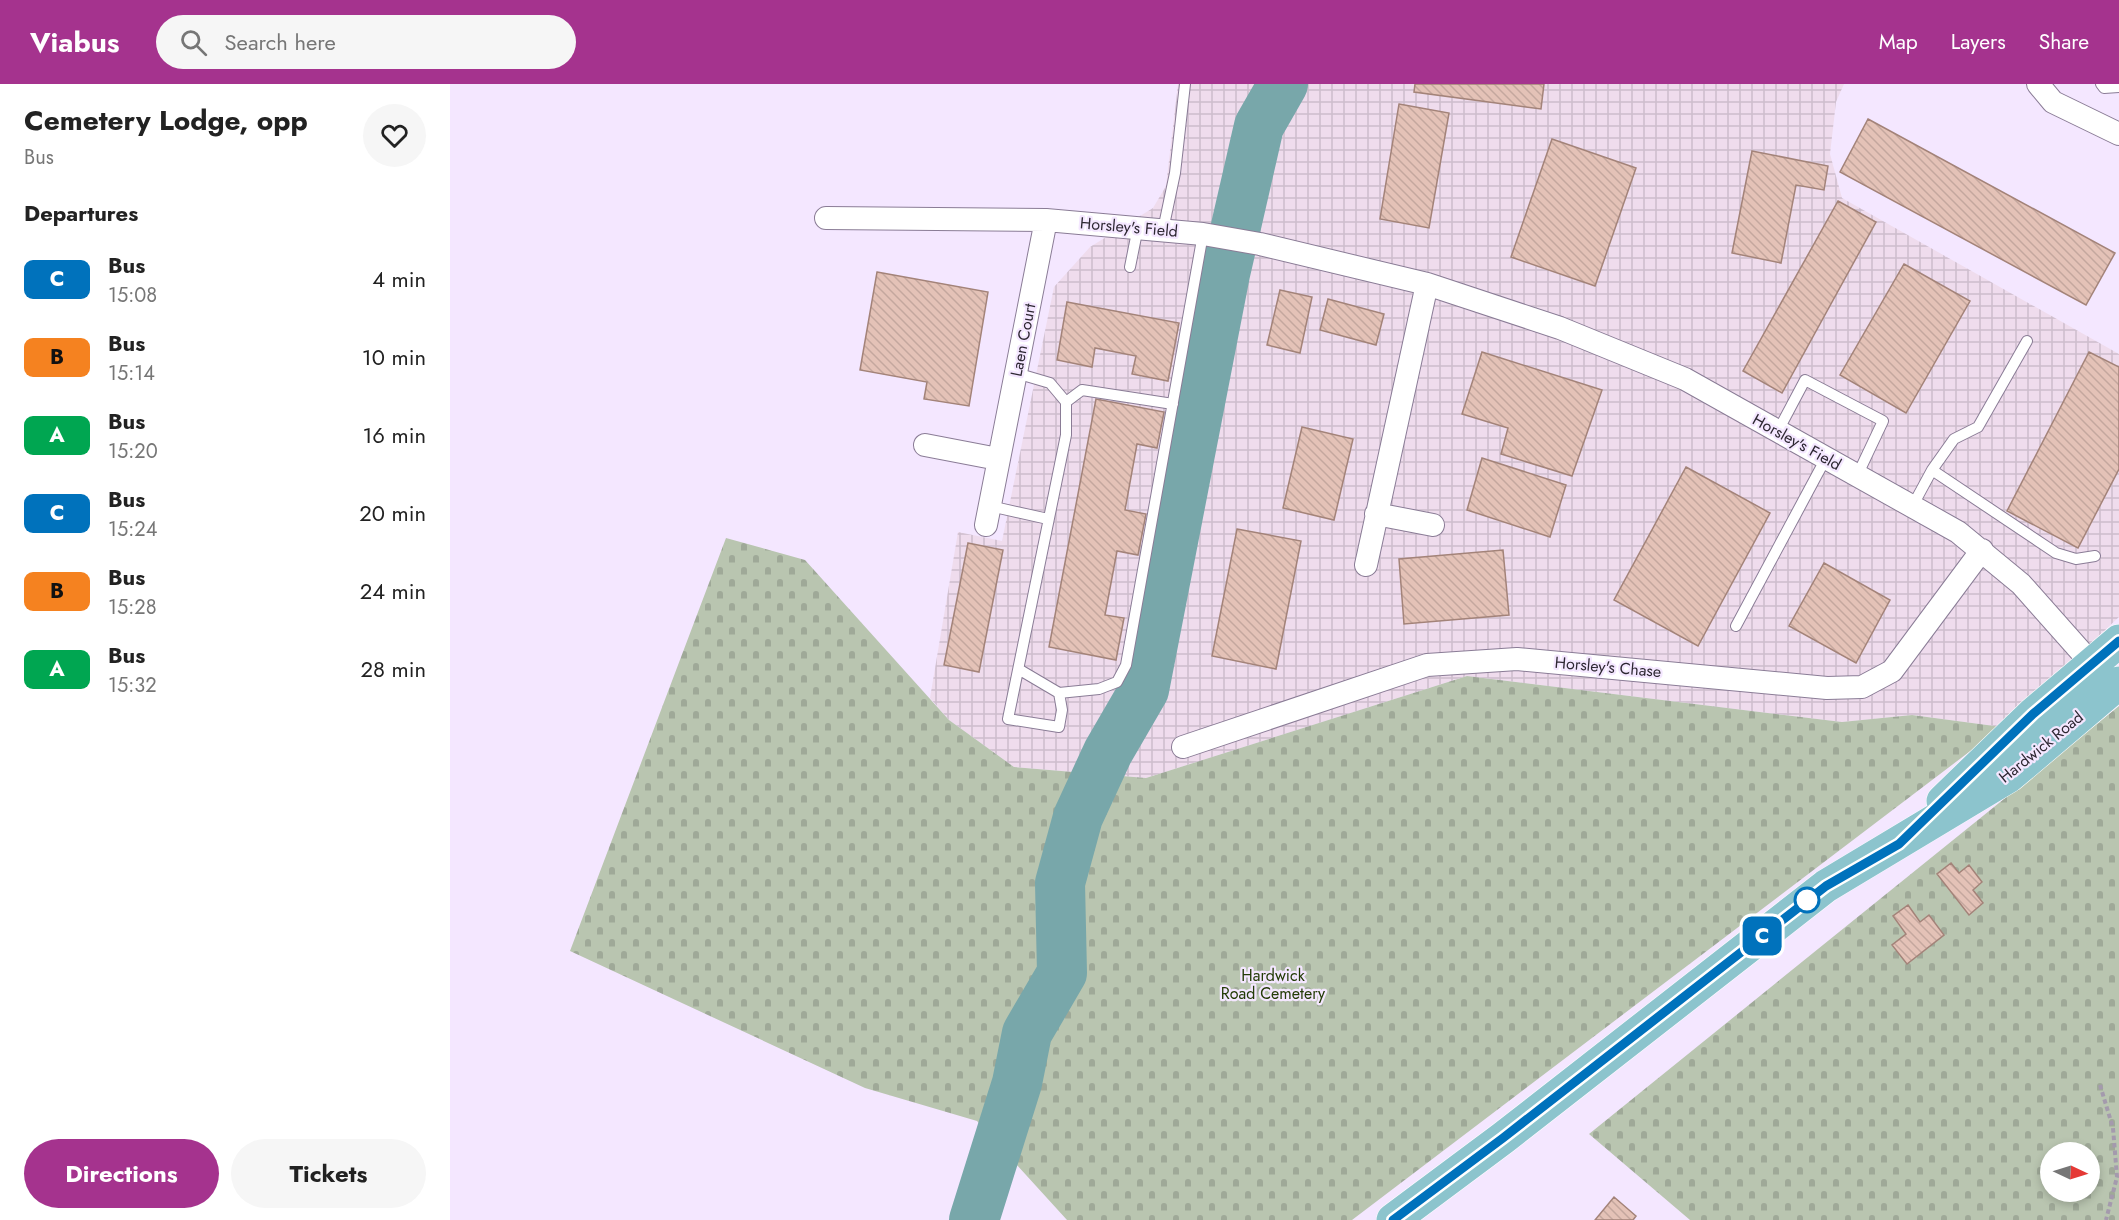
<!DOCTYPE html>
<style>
:root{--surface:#fff;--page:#f6f6f6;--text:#222;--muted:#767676;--accent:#a5338e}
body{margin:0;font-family:Jost,sans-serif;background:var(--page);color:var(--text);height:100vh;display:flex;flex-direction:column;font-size:22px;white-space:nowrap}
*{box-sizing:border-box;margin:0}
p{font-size:20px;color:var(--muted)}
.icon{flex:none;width:33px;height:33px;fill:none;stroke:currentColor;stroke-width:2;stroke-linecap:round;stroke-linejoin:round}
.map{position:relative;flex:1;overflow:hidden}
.side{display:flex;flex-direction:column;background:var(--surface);width:450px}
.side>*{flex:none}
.badge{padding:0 12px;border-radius:9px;font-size:21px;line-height:39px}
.needle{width:39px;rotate:94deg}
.tools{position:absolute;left:1590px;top:1058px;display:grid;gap:12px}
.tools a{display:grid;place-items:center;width:60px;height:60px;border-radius:50%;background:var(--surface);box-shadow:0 3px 9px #0003;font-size:30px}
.map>.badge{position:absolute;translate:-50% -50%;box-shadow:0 0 0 3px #fff}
h2{padding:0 24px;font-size:22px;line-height:54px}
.round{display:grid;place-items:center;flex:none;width:63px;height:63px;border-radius:32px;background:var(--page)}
.headline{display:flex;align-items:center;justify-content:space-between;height:102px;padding:0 24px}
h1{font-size:28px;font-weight:700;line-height:45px}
.cta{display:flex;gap:12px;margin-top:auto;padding:12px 24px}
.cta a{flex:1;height:69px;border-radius:36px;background:var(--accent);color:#fff;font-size:24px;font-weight:700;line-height:69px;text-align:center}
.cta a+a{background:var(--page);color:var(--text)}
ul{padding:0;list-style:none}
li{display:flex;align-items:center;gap:18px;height:78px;padding:0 24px}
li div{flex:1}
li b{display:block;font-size:22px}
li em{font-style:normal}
li .badge{min-width:66px;font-weight:700;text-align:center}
header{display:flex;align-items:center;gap:36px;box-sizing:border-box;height:84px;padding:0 30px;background:var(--accent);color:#fff}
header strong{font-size:28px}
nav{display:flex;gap:33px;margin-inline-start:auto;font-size:21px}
.search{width:420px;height:54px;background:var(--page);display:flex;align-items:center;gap:15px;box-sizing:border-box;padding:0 21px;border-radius:33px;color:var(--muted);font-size:22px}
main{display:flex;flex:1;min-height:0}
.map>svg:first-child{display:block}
.industrial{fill:url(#industrial-grid)}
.cemetery{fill:url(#cemetery-stones);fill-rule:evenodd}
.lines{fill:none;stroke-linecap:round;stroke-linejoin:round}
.river{stroke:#78a7aa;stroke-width:50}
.building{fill:url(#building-back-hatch);stroke:#a38379;stroke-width:1.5}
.lane-casing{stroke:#8a7c96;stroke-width:12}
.street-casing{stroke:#8a7c96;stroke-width:24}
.primary-casing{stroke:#fff;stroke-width:34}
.path{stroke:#a49aad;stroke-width:4;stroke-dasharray:4.5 3;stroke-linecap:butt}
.lane{stroke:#fff;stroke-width:10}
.street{stroke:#fff;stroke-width:22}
.primary{stroke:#8cc4cd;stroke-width:33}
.line-casing{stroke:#fff;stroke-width:14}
.line{stroke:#0072bc;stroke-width:9}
.stop-dot{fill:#fff;stroke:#0072bc;stroke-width:3}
.labels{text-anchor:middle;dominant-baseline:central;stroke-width:4.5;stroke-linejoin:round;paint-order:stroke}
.street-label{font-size:16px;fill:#2d2732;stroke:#f4e7ff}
.park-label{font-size:16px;fill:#233b06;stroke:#f4e7ff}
</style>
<header>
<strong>Viabus</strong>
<div class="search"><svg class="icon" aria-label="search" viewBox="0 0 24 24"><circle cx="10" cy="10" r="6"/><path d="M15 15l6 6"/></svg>Search here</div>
<nav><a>Map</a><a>Layers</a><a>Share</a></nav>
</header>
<main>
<section class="side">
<div class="headline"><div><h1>Cemetery Lodge, opp</h1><p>Bus</p></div><a class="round"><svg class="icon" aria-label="heart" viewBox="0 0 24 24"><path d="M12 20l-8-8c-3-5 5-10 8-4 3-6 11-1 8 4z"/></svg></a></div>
<h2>Departures</h2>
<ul>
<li><span class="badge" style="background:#0072bc;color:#fff">C</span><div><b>Bus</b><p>15:08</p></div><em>4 min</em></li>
<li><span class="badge" style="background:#f58220;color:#111">B</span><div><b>Bus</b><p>15:14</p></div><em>10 min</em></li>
<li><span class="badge" style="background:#00a651;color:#fff">A</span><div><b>Bus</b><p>15:20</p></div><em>16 min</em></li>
<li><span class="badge" style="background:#0072bc;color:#fff">C</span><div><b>Bus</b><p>15:24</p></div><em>20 min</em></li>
<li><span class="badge" style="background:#f58220;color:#111">B</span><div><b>Bus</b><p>15:28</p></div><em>24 min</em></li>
<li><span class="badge" style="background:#00a651;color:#fff">A</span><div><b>Bus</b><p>15:32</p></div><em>28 min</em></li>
</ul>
<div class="cta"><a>Directions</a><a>Tickets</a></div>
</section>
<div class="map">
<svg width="1669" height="1136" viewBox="0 0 1669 1136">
<defs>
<pattern id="industrial-grid" width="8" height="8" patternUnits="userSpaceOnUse" patternTransform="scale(1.5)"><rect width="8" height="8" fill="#efdced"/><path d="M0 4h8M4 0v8" fill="none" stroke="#cdbdcc"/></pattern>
<pattern id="cemetery-stones" width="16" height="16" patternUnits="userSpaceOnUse" patternTransform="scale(1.5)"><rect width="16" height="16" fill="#b9c5b0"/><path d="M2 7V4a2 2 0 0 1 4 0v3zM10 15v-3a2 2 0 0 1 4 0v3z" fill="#9fa998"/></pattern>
<pattern id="building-back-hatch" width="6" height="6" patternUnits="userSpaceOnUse" patternTransform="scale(1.5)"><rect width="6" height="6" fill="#e4c2b7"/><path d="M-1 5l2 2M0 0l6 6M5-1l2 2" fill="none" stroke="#c4a79e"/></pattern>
</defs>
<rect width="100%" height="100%" fill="#f4e7ff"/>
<path class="industrial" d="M728,0H1394L1386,18L1380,70L1392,114L1669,270V533L1552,643L1462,631L1392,638L1017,592L696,694L564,683L499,636L480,614L508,448L552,457L604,203L640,163L703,124L716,102Z"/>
<path class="cemetery" d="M276,454L355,476L499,636L564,683L696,694L1017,592L1392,638L1462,631L1552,643L902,1136H617L527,1037L415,1004L120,867Z
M1669,622V1136H1240L1139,1050ZM1600,1068H1640V1107H1600Z"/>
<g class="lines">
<path class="river" d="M524,1136L567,999L577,949L612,889L610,799L628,733L658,668L694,606L775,190L809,42L833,0"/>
</g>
<path class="building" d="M965,0H1094L1091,25L964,8Z
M949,20L999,29L979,144L930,135Z
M1418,35L1665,169L1636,221L1390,88Z
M1102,55L1186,84L1145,202L1061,173Z
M1302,67L1378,82L1374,106L1346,101L1331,179L1282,169Z
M1388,117L1426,138L1332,309L1293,287Z
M1454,180L1520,217L1456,329L1390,291Z
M427,188L538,208L519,322L474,315L477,298L410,286Z
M830,206L862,213L850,269L817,261Z
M878,215L934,230L926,261L870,246Z
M617,218L729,239L718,297L682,290L686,272L645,264L642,283L607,276Z
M1032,268L1152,306L1122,392L1051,370L1058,344L1012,330Z
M1639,268L1669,283V385L1628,464L1557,427Z
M646,315L714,328L707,364L687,360L675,426L696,430L688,471L667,467L655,531L674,534L666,576L599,563Z
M852,343L903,355L884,436L833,424Z
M1032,374L1116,401L1100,453L1017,426Z
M1236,383L1320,429L1248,562L1164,516Z
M787,445L851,457L826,585L762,572Z
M518,459L553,466L529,588L494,581Z
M1053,466L1059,531L954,540L949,475Z
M1374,479L1440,516L1406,579L1339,542Z
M1501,779L1509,789L1519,781L1532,798L1523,806L1533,819L1519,831L1487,790Z
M1458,821L1470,838L1479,831L1494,851L1457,880L1442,861L1456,850L1443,832Z
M1164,1113L1186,1132L1183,1136H1145Z"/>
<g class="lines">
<g class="lane-casing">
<path id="lane" d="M1651,0L1654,4L1669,3
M713,146L725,89L735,0
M680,183L688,143
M566,289L600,299L616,318V351L558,635L609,643L612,626L609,609L570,586
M616,318L632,306L723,320
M1328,347L1355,296L1433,337L1407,392
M1482,386L1606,469L1626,475L1645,472
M540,422L598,435
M1462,423L1482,386L1504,355L1528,343L1577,257
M1286,542L1376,374
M609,609L649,605L667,598L676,581L753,150"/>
</g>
<g class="street-casing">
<path id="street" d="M1588,0L1603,18L1669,50
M376,134L596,136L753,150L810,160L977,200L1110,244L1235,295L1508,448L1571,500L1650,589
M475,361L548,375
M926,430L983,441
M536,441L596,136
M916,481L977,200
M733,663L977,581L1067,575L1377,604L1412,603L1442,587L1532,466"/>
</g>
<g class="primary-casing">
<path id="primary" d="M1493,717L1583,630L1669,557
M943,1136L1053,1054L1376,802L1559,692L1669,599"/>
</g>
<path class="path" d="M1650,1001L1663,1044L1667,1093L1656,1136"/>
<use href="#lane" class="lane"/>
<use href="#street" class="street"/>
<use href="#primary" class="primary"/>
</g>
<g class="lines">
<g class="line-casing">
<path id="line" d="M943,1136L1053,1054L1376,802L1449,760L1583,630L1669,557"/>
</g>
<use href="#line" class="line"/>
</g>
<circle class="stop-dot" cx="1357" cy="816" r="12"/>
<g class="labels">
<g class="street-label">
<text transform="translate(679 143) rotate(5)">Horsley's Field</text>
<text transform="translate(573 256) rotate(-79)">Laen Court</text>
<text transform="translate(1347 358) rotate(29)">Horsley's Field</text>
<text transform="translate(1158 583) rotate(5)">Horsley's Chase</text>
<text transform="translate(1591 663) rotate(-39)">Hardwick Road</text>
</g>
<g class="park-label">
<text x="823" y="891">Hardwick<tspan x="823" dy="18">Road Cemetery</tspan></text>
</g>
</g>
</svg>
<div class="tools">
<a><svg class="needle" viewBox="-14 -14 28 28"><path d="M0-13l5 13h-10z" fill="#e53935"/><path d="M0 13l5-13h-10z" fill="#767676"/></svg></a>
</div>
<b class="badge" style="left:1312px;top:852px;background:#0072bc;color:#fff">C</b>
</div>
</main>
